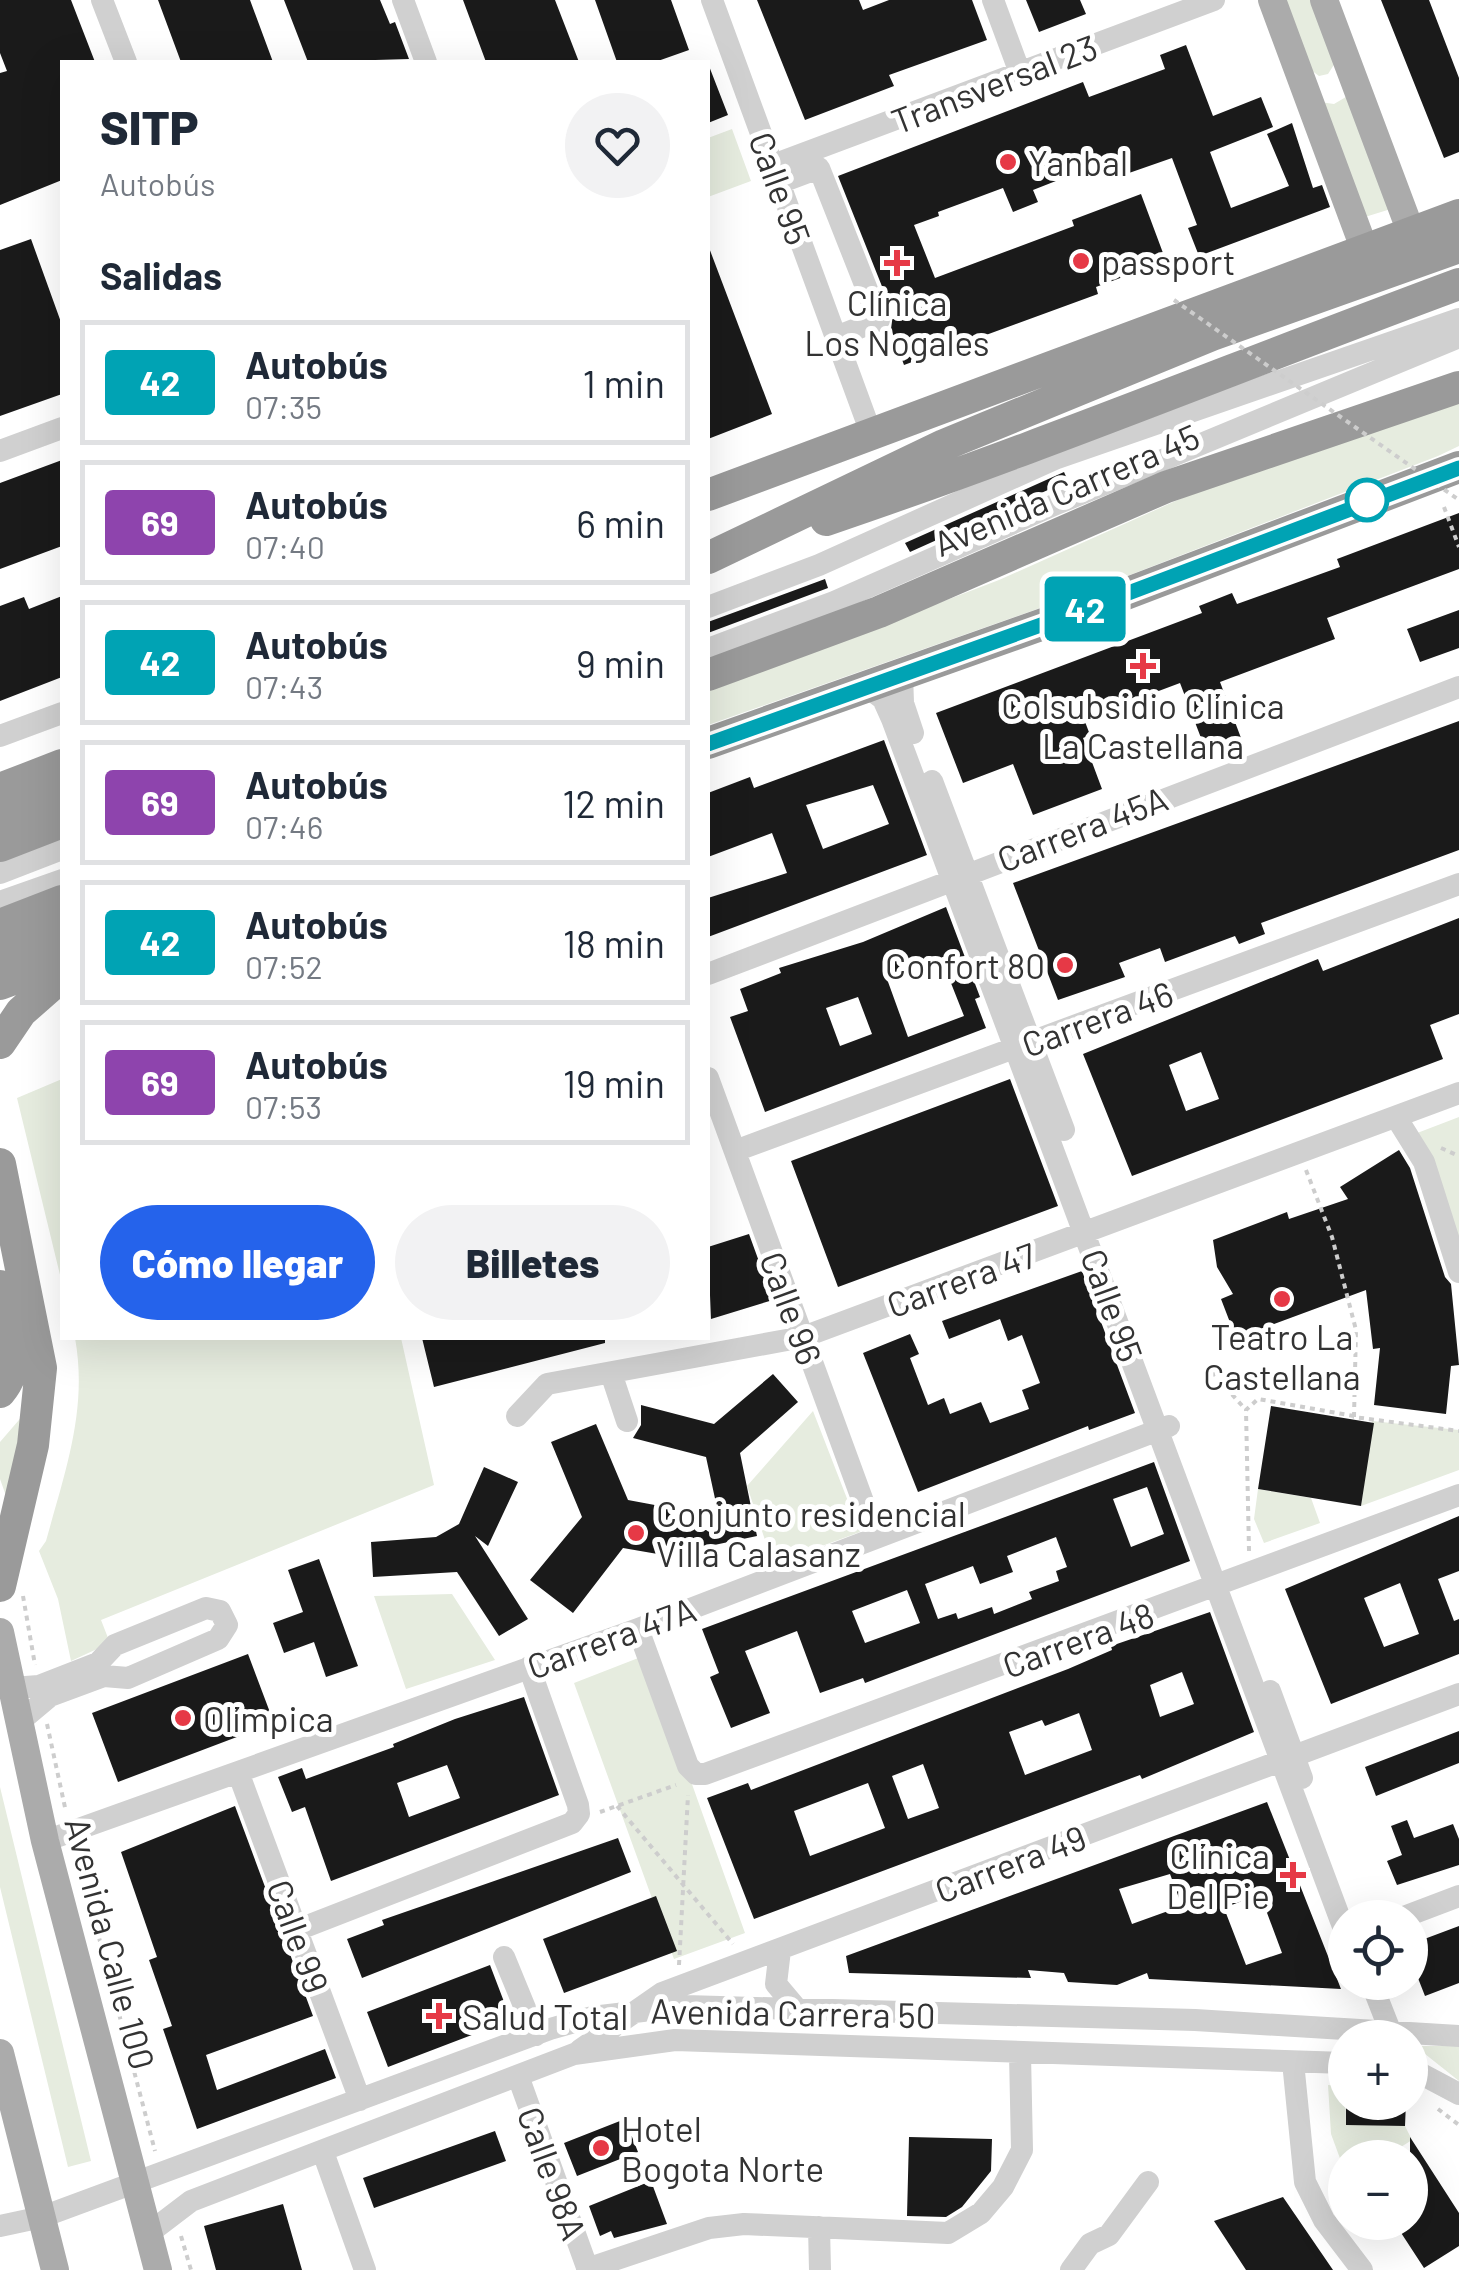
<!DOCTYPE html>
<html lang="es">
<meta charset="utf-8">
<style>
:root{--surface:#fff;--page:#f2f2f3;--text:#1f2937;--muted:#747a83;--line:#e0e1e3;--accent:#2563eb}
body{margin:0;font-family:Barlow,sans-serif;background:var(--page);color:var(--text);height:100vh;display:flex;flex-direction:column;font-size:38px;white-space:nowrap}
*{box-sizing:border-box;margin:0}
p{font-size:32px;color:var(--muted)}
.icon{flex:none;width:55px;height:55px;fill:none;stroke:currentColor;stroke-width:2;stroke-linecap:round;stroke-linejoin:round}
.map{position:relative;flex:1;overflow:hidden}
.side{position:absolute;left:60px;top:60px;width:650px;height:1280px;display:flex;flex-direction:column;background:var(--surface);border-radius:0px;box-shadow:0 10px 40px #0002}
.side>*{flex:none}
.badge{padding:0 20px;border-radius:8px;font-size:35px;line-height:65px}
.controls{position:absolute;left:1328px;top:1900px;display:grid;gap:20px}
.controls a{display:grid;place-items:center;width:100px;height:100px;border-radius:50%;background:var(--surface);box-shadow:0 10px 40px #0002;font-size:50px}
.map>.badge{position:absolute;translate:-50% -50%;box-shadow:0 0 0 5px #fff}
h2{padding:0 40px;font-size:38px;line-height:90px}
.round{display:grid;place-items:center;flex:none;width:105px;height:105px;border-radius:52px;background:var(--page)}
.summary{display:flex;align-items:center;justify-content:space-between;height:170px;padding:0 40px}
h1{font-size:48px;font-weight:800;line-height:75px}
.button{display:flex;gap:20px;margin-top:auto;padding:20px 40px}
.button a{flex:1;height:115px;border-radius:60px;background:var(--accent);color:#fff;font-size:40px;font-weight:800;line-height:115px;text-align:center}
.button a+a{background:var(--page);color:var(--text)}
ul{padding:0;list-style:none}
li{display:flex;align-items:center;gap:30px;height:125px;margin:0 20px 15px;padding:0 20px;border:5px solid var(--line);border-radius:0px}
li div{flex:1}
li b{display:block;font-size:38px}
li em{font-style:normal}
li .badge{min-width:110px;font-weight:700;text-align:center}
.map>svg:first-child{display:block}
.green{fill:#e6ecdf}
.building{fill:#1a1a1a;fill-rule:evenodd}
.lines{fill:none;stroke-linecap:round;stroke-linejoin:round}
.path{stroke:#cdcdcd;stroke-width:4;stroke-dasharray:5 5;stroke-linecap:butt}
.minor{stroke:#d0d0d0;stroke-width:22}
.major{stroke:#ababab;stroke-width:28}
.highway{stroke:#9a9a9a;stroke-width:32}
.path-bridge{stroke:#cdcdcd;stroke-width:4;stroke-dasharray:5 5;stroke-linecap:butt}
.line-casing{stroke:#fff;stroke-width:22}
.line{stroke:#00a3b4;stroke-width:15}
.poi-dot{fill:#e63946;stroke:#fff;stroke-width:4}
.stop-dot{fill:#fff;stroke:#00a3b4;stroke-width:5}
.labels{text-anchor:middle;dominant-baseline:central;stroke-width:10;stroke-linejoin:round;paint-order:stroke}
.street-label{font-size:35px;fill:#333;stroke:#fff}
.poi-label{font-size:35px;fill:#333;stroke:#fff;text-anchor:start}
</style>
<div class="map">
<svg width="1459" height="2270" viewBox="0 0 1459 2270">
<rect width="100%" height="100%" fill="#fff"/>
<path class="green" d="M1286,0H1316L1337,60L1328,74L1319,76L1311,70Z
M1351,94L1394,208L1365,217L1320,102L1334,104Z
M732,129L751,181L708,197V138Z
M1459,398V446L1438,456L1091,590L708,725V691L999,580L1209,486Z
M62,1079V1283L17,1098Z
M1459,1117V1243L1412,1135Z
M75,1338H401L434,1485L101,1620L110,1643L71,1661L58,1599L39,1551L46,1541C65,1472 88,1409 75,1338Z
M31,1406L10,1507L0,1479V1442Z
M813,1411L860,1532L773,1564L747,1486Z
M1372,1421L1459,1430V1470L1361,1506Z
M1258,1489L1311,1498L1320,1523L1264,1543L1254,1519Z
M452,1594L495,1660L406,1689L374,1596Z
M646,1655L745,1933L674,1959L574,1683Z
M0,1787L91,2161L68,2167L0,1887Z
M1415,2046H1459V2081Z
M1328,2085L1345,2086L1346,2124L1405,2126L1412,2140L1385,2157L1345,2158V2172L1331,2134Z"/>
<path class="building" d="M0,0H71L95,62H62V180L0,205V73L7,71L0,53Z
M158,0H250L273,62H181Z
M284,0H380L390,24L395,22L409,59L308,62Z
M463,0H555L579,62H486Z
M595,0H671L689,50L655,62H617Z
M757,0H859L863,10L889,0H972L987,40L889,75L894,86L805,120Z
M1026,0H1080L1086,14L1039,32Z
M1381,0H1429L1459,78V152L1444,158Z
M1186,45L1213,116L1261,97L1273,127L1210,152L1231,208L1289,186L1267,134L1292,123L1313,188L1322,185L1330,207L1199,256L1188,228L1197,225L1172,158L1129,173L1122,155L1033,190L1038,202L1013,212L1003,188L938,212L939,216L914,225L935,278L1074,226L1072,220L1141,194L1166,261L1096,287L1098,294L904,365L891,329L893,314L838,176L1083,82L1089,97L1165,69L1160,55Z
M709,66L728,115L708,123V67Z
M31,239L62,325V394L0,416V250Z
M708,245L772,414L708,439Z
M62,460V546L0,569V483Z
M1064,472L1068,481L910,552L905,543Z
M1459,513V569L1327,618L1335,639L1220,682L1241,738L1206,751L1180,683L1084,719L1090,735L1083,738L1102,789L1033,815L1013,764L963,783L936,713L1202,613L1199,606L1232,593L1237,604L1340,567L1337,559Z
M825,579L828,588L708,633V622Z
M62,596V677L0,701V606L24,597L29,609Z
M1459,610V648L1420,662L1407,629Z
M1459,721V850L1261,923L1265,934L1239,944L1235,936L1165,962L1160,948L1119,963L1125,977L1058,1000L1013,883Z
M884,740L927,855L708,937V898L787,873L772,833L708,857V793L750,777L754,788ZM873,785L889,824L823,849L806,805Z
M946,907L980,997L975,999L986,1028L765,1112L730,1017L748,1011L740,989L781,973L779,968L863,942ZM937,959L943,975L947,973L964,1016L908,1037L887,979ZM858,997L872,1034L840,1046L826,1008Z
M1459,918V1014L1430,1025L1443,1059L1132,1176L1083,1054L1318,959L1323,971ZM1201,1052L1219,1099L1186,1111L1169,1065Z
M1010,1079L1058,1206L838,1287L791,1161Z
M1399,1150L1410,1168L1445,1277L1451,1284L1459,1365L1451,1366L1446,1414L1374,1405L1380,1348L1373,1349L1366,1290L1236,1338L1221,1299L1233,1294L1217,1267L1213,1240L1287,1212L1289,1219L1348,1199L1340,1187Z
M749,1234L773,1300L711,1319L708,1247Z
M1082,1271L1135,1413L1089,1430L1088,1426L918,1492L863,1353L910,1334L919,1354L910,1358L928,1405L944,1398L950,1414L981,1402L990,1423L1029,1409L1022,1390L1040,1383L1022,1335L1008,1341L1000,1319L949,1339L942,1321Z
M422,1338H605V1343L434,1387Z
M773,1374L798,1402L740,1453L757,1536L700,1548L698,1561L623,1548L573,1613L530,1580L582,1517L551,1442L596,1424L628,1500L719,1517L706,1457L633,1438L641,1425V1405L714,1424Z
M1271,1406L1374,1423L1361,1506L1258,1489Z
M1154,1462L1190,1561L865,1683L863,1678L820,1693L797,1631L745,1651L770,1713L731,1728L710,1677L719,1673L702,1629ZM1147,1487L1164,1534L1131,1547L1113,1499ZM1056,1537L1067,1567L1056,1571L1059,1581L1029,1592L1032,1599L994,1614L992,1607L958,1619L956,1613L938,1619L925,1584L973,1566L980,1584L1013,1572L1007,1556ZM907,1590L920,1623L865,1643L852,1611Z
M484,1467L518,1482L488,1546L475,1536L528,1619L499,1636L457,1572L373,1577L371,1542L436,1537L459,1524Z
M1459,1516V1571L1438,1579L1454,1621L1459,1619V1654L1331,1704L1285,1589ZM1400,1583L1419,1634L1384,1647L1364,1598Z
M319,1559L358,1666L326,1677L314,1642L284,1653L273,1623L303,1612L288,1570Z
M1210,1612L1254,1732L1142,1779L1140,1775L754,1919L707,1798L748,1783L751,1790L1068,1669L1112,1650L1111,1646ZM1182,1672L1194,1704L1160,1717L1150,1685ZM1079,1713L1092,1750L1025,1775L1009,1732L1042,1720L1045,1726ZM923,1764L939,1808L908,1819L892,1776ZM868,1783L885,1828L810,1856L794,1811Z
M248,1654L274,1723L118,1782L92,1713Z
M524,1697L559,1795L331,1881L305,1807L292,1812L278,1777L302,1768L306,1779L394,1747L393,1744L455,1719ZM447,1765L460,1798L409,1817L397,1783Z
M1459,1731V1763L1376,1796L1365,1767Z
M1267,1802L1341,1989L1149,1979L1147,1973L1117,1985L1068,1982L1064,1973L1028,1970L1031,1978L849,1973L846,1956ZM1170,1874L1182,1906L1132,1924L1119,1889ZM1260,1894L1282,1953L1246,1965L1224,1908Z
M235,1806L313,2016L206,2055L217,2090L325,2049L336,2078L197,2129L163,2029L172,2026L149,1960L157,1957L121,1852Z
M1407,1820L1414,1838L1453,1824L1459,1839V1865L1397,1885L1387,1861L1402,1855L1391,1826Z
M618,1838L631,1872L362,1978L347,1939L384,1925L382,1920Z
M656,1896L677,1951L564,1993L543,1939Z
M1459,1926V1983L1425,1996L1414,1968L1410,1969V1951L1421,1947L1419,1941Z
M490,1965L511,2020L388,2067L367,2012Z
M1346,2102H1406L1405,2126L1346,2125Z
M625,2119L638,2152L577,2176L564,2143Z
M495,2131L506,2161L374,2208L363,2178Z
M909,2137L992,2139L991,2171L962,2207L946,2217L907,2216Z
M1410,2137L1459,2213V2246L1424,2268L1394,2222H1410Z
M651,2181L667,2224L614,2238L611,2231L600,2236L589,2206Z
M1283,2197L1333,2270H1246L1214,2221Z
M283,2204L302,2270H216L204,2226Z"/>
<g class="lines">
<path class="path" d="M1444,507L1459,547
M1441,1148L1459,1156
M1306,1170L1332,1237L1356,1330L1354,1417L1459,1431
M1212,1372L1246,1410
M1249,1551L1246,1410L1258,1399L1354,1416
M23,1596L35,1665
M47,1724L66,1812
M617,1806L733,1944
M600,1812L676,1785
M76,1850L155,2151
M679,1965L688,1795
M1438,2109L1459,2125
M181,2236L191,2270"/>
<path class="minor" d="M102,0L126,62
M403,0L426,62
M712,0L871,433
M993,0L1020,73
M773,165L1214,0
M779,183L819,168L879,320L836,337
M0,451L62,428
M708,607L819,565L1057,458L1459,319
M708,649L834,602L1054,505L1459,337
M902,674L903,703L913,733
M867,687L883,699L892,719L1345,1932
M0,736L62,713
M932,781L1064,1130
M0,873L62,849
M0,902L62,880
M708,974L1459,687
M708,1078L876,1537
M1396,1117L1424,1162L1459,1272
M735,1151L1459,884
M611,1373L627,1421
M517,1416L547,1384L803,1337L1459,1093
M638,1629L688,1766L696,1774H705L1459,1495
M12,1688L39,1686L98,1663L115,1645L206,1608L220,1611L227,1625L218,1639L128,1678L104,1676L50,1696L19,1722
M1270,1691L1302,1778
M238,1772L360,2100
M45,1841L638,1629L1169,1426
M1401,1918L1459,1896
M297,1930L572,1823L579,1814L578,1805L529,1667
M780,1950L776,1984L797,2009
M504,1957L536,2035
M1371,1982L1393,2038
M580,2050L662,1993L1459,1694
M1293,2062L1305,2182L1324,2220L1362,2270
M1410,2068L1459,2094
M518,2076L588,2270
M323,2152L365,2270
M0,2226L42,2217L550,2029L592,2017L685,2006L1195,2020L1459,2036
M819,2227L820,2270
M149,2233L191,2201L574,2054L675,2040L1345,2063
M587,2269L709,2228L744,2224L948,2233L981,2213L1003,2187L1022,2150L1020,2054
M1071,2270L1090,2244L1109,2235L1148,2182"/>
<path class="major" d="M1272,0L1364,248
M1324,0L1411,232
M0,1632L45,1841L158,2270
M0,2053L55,2270"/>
<path class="highway" d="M708,495L1459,215
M826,520C1039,448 1248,362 1459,284
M708,558L944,445L1212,335L1459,247
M708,675L879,612L1166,487L1459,387
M708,743L1094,606L1459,467
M0,789L62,765
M0,815L62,793
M0,846L62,822
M0,925L62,901
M0,957L62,933
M0,984L62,961
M0,1043L21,1012L62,976
M0,1164L41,1368L33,1445L0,1586
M0,1286C7,1321 26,1362 0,1392"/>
<path class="path-bridge" d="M1174,300L1459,500"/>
</g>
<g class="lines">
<g class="line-casing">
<path id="line" d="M708,744L1094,606L1459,468"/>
</g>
<use href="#line" class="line"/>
</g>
<g class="poi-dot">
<circle cx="1008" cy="162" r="10"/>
<circle cx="1081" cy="261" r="10"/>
<path d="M892 248h10v10h10v10h-10v10h-10v-10h-10v-10h10z"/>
<path d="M1138 651h10v10h10v10h-10v10h-10v-10h-10v-10h10z"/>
<circle cx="1065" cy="965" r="10"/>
<circle cx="1282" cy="1299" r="10"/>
<circle cx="636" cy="1533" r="10"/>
<circle cx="183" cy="1718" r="10"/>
<path d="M1288 1860h10v10h10v10h-10v10h-10v-10h-10v-10h10z"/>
<path d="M434 2001h10v10h10v10h-10v10h-10v-10h-10v-10h10z"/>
<circle cx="601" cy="2148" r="10"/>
</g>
<circle class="stop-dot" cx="1367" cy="500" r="20"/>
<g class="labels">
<g class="street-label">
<text transform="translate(994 83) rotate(-21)">Transversal 23</text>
<text transform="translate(781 188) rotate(70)">Calle 95</text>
<text transform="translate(1066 489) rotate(-23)">Avenida Carrera 45</text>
<text transform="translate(1082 828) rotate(-21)">Carrera 45A</text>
<text transform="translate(1097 1018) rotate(-20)">Carrera 46</text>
<text transform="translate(961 1279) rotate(-20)">Carrera 47</text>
<text transform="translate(1113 1305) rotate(70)">Calle 95</text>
<text transform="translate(792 1308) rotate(70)">Calle 96</text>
<text transform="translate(611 1637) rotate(-20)">Carrera 47A</text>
<text transform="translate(1078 1639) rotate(-20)">Carrera 48</text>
<text transform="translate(1010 1863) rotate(-21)">Carrera 49</text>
<text transform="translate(299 1936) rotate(70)">Calle 99</text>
<text transform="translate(111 1943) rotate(75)">Avenida Calle 100</text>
<text transform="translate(793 2012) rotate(1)">Avenida Carrera 50</text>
<text transform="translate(553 2173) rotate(70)">Calle 98A</text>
</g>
<g class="poi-label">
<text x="1028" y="162">Yanbal</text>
<text x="1101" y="261">passport</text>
<text x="897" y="302" text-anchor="middle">Clínica<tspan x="897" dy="40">Los Nogales</tspan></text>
<text x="1143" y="705" text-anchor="middle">Colsubsidio Clínica<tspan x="1143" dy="40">La Castellana</tspan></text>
<text x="1045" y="965" text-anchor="end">Confort 80</text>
<text x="1282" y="1336" text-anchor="middle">Teatro La<tspan x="1282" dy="40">Castellana</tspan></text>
<text x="656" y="1513">Conjunto residencial<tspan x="656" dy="40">Villa Calasanz</tspan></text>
<text x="203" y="1718">Olímpica</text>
<text x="1270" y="1855" text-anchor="end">Clínica<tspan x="1270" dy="40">Del Pie</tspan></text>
<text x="462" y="2016">Salud Total</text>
<text x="621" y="2128">Hotel<tspan x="621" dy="40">Bogota Norte</tspan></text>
</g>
</g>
</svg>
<div class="controls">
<a><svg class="icon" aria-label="locate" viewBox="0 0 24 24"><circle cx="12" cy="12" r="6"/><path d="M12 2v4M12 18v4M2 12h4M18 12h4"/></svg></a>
<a>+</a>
<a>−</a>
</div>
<b class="badge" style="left:1085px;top:609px;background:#00a3b4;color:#fff">42</b>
<section class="side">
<div class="summary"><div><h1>SITP</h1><p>Autobús</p></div><a class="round"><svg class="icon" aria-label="heart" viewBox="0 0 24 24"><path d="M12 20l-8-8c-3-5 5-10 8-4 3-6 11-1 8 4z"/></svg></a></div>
<h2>Salidas</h2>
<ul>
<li><span class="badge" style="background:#00a3b4;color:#fff">42</span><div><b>Autobús</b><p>07:35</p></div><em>1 min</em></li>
<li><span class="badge" style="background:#8e44ad;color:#fff">69</span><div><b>Autobús</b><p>07:40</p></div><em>6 min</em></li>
<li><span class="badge" style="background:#00a3b4;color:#fff">42</span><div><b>Autobús</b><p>07:43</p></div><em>9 min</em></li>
<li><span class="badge" style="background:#8e44ad;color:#fff">69</span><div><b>Autobús</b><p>07:46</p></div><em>12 min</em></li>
<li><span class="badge" style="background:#00a3b4;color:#fff">42</span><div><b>Autobús</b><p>07:52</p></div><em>18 min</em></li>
<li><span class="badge" style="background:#8e44ad;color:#fff">69</span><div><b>Autobús</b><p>07:53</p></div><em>19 min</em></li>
</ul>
<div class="button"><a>Cómo llegar</a><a>Billetes</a></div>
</section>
</div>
